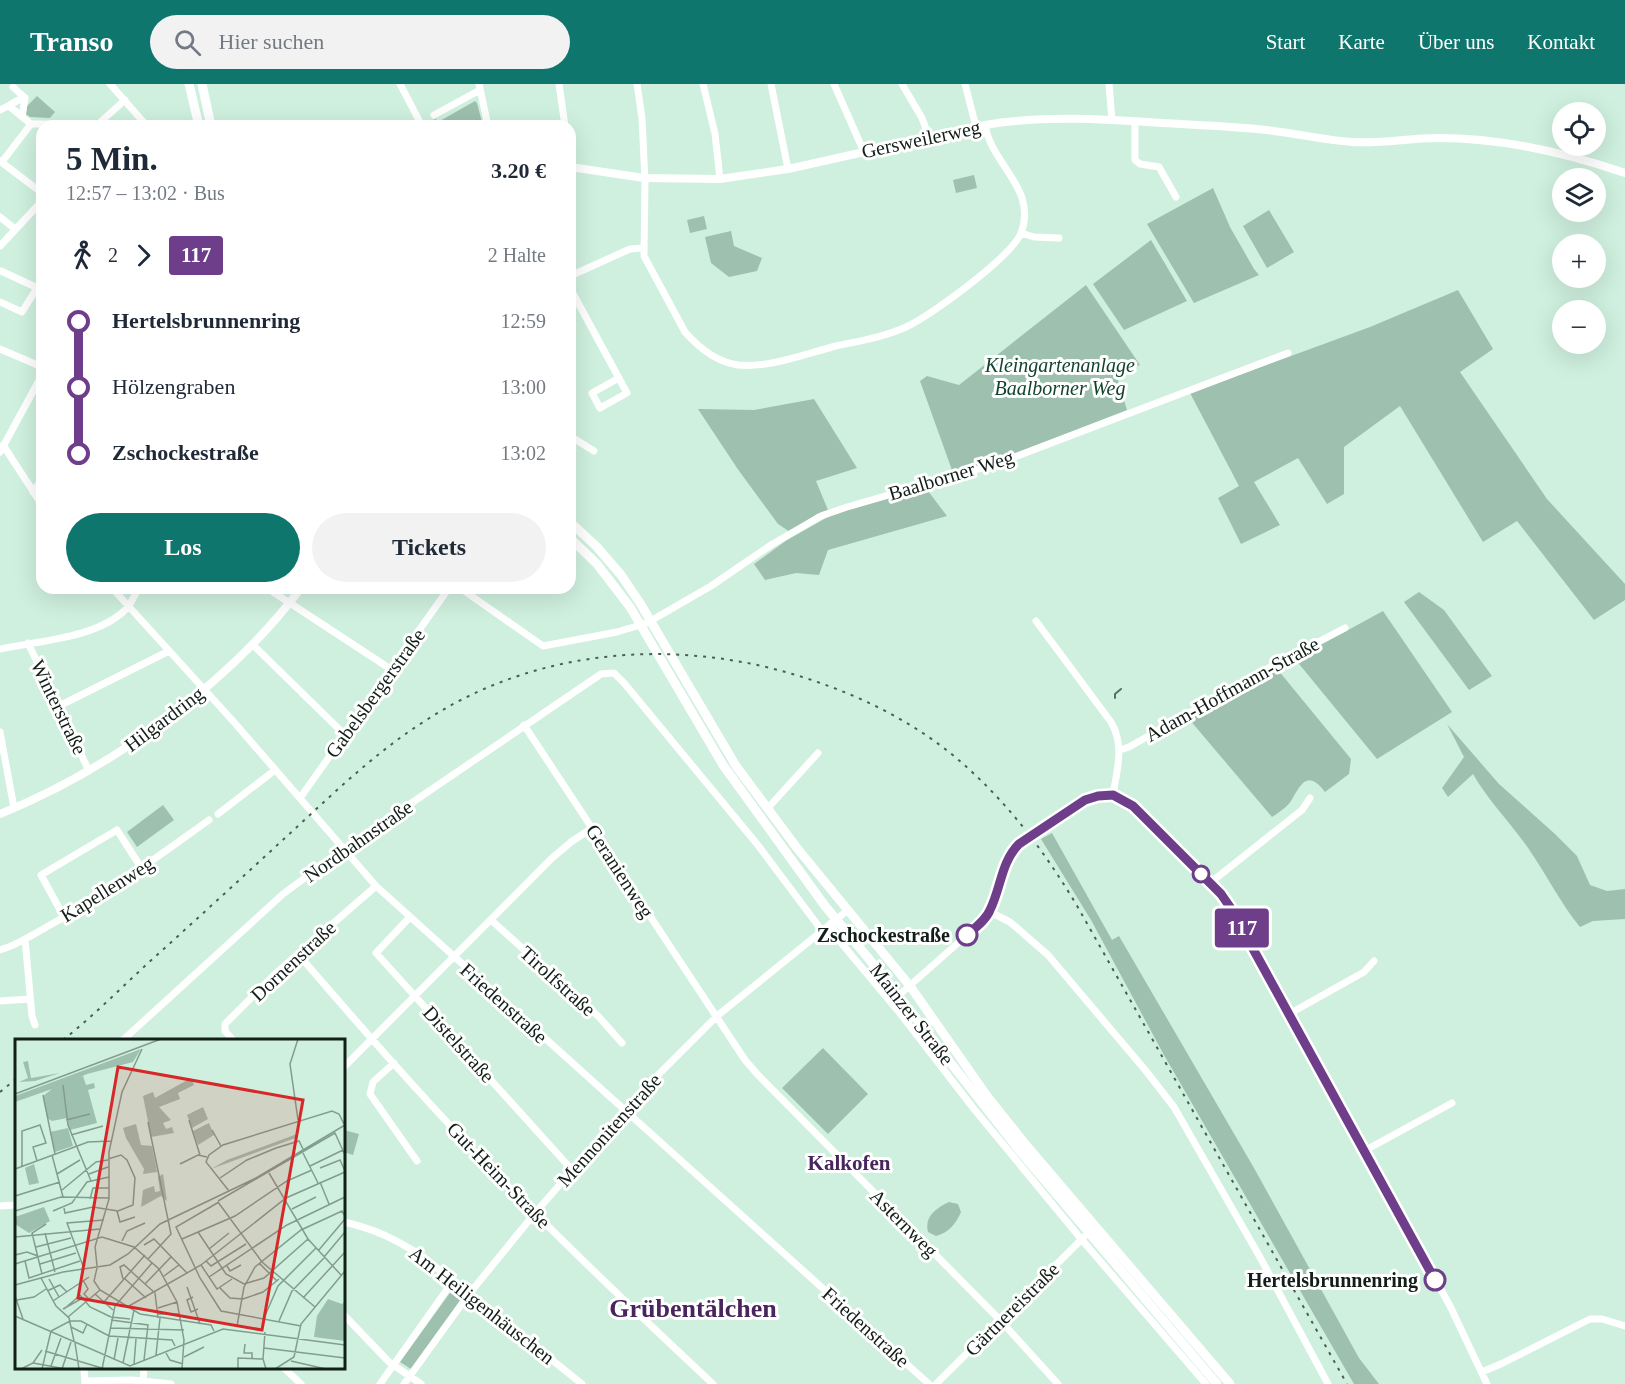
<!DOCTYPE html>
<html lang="de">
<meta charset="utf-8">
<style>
:root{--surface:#fff;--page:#f2f2f3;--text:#1f2937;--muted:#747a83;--accent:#0f766e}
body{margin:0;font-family:Georgia,serif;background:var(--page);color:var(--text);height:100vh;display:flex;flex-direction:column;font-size:22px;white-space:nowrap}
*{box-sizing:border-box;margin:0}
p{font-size:20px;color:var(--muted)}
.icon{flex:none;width:33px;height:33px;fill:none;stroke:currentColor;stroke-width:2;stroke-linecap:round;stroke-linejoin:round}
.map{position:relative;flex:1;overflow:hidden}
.side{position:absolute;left:36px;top:36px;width:540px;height:474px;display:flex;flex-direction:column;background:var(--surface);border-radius:18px;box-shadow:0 6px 24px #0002}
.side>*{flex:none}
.badge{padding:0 12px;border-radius:4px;font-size:21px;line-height:39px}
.buttons{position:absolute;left:1552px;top:18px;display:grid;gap:12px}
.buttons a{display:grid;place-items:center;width:54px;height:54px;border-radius:50%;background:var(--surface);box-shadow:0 6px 24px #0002;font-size:30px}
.map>.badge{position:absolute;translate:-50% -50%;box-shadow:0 0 0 3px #fff}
.legs{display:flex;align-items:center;gap:9px;height:66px;padding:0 30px;font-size:20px}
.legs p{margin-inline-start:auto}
.head{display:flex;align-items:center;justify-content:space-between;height:102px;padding:0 30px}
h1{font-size:33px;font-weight:600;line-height:45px}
.action{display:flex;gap:12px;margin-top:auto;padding:12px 30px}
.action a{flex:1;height:69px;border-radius:36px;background:var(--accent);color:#fff;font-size:24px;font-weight:600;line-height:69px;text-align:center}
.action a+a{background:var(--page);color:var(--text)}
ul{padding:0 30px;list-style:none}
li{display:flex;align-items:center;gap:21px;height:66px;font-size:22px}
li i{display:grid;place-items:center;width:9px;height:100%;margin:0 8px;background:currentColor}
li i::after{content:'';width:15px;height:15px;margin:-8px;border:4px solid;border-radius:50%;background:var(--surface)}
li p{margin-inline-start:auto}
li:first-child i{background:linear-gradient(#0000 50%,currentColor 0)}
li:last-child i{background:linear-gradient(currentColor 50%,#0000 0)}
header{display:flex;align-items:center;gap:36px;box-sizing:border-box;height:84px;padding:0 30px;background:var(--accent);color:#fff}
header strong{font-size:28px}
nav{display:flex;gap:33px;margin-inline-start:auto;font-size:21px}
.search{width:420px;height:54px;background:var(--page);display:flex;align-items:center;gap:15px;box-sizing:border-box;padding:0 21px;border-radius:33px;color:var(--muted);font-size:22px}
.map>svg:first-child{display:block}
.green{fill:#9ec0ae}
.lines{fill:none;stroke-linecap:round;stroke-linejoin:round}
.stream{stroke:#547262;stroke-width:2}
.minor{stroke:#fff;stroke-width:7}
.tertiary{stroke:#fff;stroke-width:8}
.secondary{stroke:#fff;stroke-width:9}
.rail{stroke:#4b5e54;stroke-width:2;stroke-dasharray:3 6;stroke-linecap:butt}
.line-1-casing{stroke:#fff;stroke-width:14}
.line-1{stroke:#6e3e8b;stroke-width:9}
.stop-1-dot{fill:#fff;stroke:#6e3e8b;stroke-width:3}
.labels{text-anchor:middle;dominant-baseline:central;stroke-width:6;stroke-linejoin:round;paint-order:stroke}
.street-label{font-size:20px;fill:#121e18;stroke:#fff}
.park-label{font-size:20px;font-style:italic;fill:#12432e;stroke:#fff}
.stop-label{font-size:20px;font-weight:bold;fill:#121e18;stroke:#fff;text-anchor:end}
.neighbourhood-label{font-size:21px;font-weight:bold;fill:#48255c;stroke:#fff}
.district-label{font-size:26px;font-weight:bold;fill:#48255c;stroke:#fff}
.inset-road{fill:none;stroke:#839c8f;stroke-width:1.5}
.view{fill:#d62828;fill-opacity:0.15;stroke:#d62828;stroke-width:3}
.inset-edge{fill:none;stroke:#121e18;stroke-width:3}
</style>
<header>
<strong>Transo</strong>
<div class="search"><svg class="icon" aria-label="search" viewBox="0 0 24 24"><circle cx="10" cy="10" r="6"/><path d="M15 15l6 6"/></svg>Hier suchen</div>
<nav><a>Start</a><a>Karte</a><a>Über uns</a><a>Kontakt</a></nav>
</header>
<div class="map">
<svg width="1625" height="1300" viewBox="0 0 1625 1300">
<rect width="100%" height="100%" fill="#cff0de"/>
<path class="green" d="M37,12L55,28L50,34L30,33L26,30L27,22Z
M475,17L477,19L483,42H442L430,37L436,35L438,38Z
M974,91L977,104L956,109L953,96Z
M1213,104L1230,143L1254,185L1259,191L1194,219L1147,140Z
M1269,126L1294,168L1267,184L1243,142Z
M704,132L707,145L690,149L687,136Z
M731,147L734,162L762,174L757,187L729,193L711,179L705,153Z
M1151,156L1187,217L1124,246L1093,200Z
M1086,201L1140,281L1116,290L1127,326L998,376L953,389L920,297L927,292L959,301Z
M1458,206L1493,265L1460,288L1547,415L1625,500V516L1594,536L1517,437L1483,458L1400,322L1344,363V410L1327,420L1298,374L1254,398L1280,441L1241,460L1218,414L1239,402L1190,309L1370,243Z
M814,315L857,384L816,397L828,426L817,430L790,448L778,440L737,384L698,325L754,326Z
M925,403L947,432L828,466L819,491L796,489L765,496L754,480L787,456L835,429Z
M1419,508L1444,526L1492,592L1469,606L1404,518Z
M1383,527L1452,628L1377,675L1295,575Z
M1278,586L1351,675L1349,690L1325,708C1307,684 1300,702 1291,717C1287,723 1278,729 1272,733L1189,635L1272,587Z
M1447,640L1499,700L1555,750L1577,772L1590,801L1607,807L1625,805V835L1593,837L1580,843C1562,821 1550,797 1534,773C1516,744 1490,720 1473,690L1448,713L1442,704L1464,673Z
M163,721L174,736L137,763L127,748Z
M1052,749L1112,856L1119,852L1254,1084L1359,1274L1379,1300H1354L1164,971L1091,836L1041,755Z
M823,964L868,1010L828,1050L782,1004Z
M344,1046L359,1050L353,1071L344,1068Z
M949,1118L958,1120L961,1128C956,1140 948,1149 936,1152L928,1148C924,1133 936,1124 949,1118Z
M452,1206L462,1214L411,1285L400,1278Z"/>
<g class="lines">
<path class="stream" d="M1115,614V610L1121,605"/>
<path class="minor" d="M110,0L147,42
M400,0L422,42
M479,0L488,42
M559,0L565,42
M637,0L642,34L645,97L644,172L685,248C699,264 716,278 738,281C770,284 805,270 836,262C859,257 884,253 906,243C931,232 1012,172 1021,149C1038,105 991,80 985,41
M703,0L715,50L720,95
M771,0L788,85
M834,0L864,68
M902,0L922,34L929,53
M965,0L976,43
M1109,0L1112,36
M13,3L25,14
M9,22L31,40
M0,26C10,22 15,16 25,14
M434,31L480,6
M22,33L25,14
M1135,38V76L1140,80L1159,83L1176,113
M96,42L125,16
M0,77L42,109
M2,78L31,40H52L55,42
M0,133L15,145
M1021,149L1034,153L1059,154
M0,162L42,117
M1,187L42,206
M570,192L630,165L643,164
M570,204L627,309L600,324L592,309L619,294
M0,218L22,228L37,204
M0,265L42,283
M570,352L594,367
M3,361L42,421
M0,368L42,291
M33,408L42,395
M112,504L233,637L376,802L929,1300
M267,504L392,586
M460,504L543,562L617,548L647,539L711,502L771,461L821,432L847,423L999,379L1288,269
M1036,537L1111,638C1125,662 1117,685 1113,711
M28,559L89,687
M253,561L345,651
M0,565C39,557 99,554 127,524C132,518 135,510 139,504
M59,622L169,567
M524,641L745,976L758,991L1000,1236L1058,1300
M0,648L14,724
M1120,666L1129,663L1279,578L1345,544
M300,714L449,504
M767,725L818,669
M218,730L275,686
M1210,799L1302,726L1310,714
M990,828L1010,838L1048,871L1146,987L1174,1023L1261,1175L1328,1300
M64,833L41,791L117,746L142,785
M409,834L376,869L573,1087
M491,836L598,932L622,959
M831,839L837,854L899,928L974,1025L1082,1156L1206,1300
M25,855L32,932L35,941
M0,866C18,861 34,850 50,841C106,811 157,773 209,736
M298,870C372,956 448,1043 529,1123C589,1184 651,1242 713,1300
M898,912L984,836C1001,813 998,781 1019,761L1085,716L1098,712L1113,711L1133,722L1221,810L1231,823L1450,1222L1487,1300
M0,917L30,915
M1289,930L1364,888L1374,877
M123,956L283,810L344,765L601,590L614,589L624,599L757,760L817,840L821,847
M233,956L225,947V940L274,891L376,802
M394,979L373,998L370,1010L417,1077
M344,983L551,775L571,758L592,744
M1364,1067L1452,1019
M0,1122L16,1121
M344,1138C375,1145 395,1155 422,1172L582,1300
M344,1231L389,1278L421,1300
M84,1284L85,1300
M284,1284L301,1300
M1482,1288L1503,1279L1590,1235H1602L1625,1242
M85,1297L132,1296L171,1300
M143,1297L144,1284
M380,1300L453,1197
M404,1300L469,1210L535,1129L639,1010L717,932L848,826
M936,1300L1084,1153"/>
<path class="tertiary" d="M570,83L644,94L720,95L788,85L985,41C1044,31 1103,35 1162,39C1196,41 1232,42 1266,46C1295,49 1323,56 1352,58C1381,60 1409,54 1438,54C1503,54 1564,68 1625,89
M0,730C111,685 229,600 301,504"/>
<path class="secondary" d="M189,0L199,42
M202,0L211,42
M570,438L597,463L621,491L640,519L736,682L797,764L910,902L987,1012L1026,1061L1230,1300
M570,454L597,480L630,523L723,681L825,822L874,881L1019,1066L1217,1300"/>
<path class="rail" d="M63,956C92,933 119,906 146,881C197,835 248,788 298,742C339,704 380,665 428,635C546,559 694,553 823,600C868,616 911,638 949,668C1002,711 1041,762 1076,820L1347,1300
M0,1008L16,995"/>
</g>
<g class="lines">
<g class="line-1-casing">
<path id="line-1" d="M967,851C975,844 986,836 990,826C1001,804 1001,778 1019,760L1085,716L1098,712L1113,711L1133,722L1221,810L1230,823L1435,1196"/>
</g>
<use href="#line-1" class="line-1"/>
</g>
<g class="stop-1-dot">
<circle cx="1201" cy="790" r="8"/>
<circle cx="967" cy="851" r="10"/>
<circle cx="1435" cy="1196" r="10"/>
</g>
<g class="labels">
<g class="street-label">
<text transform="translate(921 55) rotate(-12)">Gersweilerweg</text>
<text transform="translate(951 391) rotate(-17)">Baalborner Weg</text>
<text transform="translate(1232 605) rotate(-29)">Adam-Hoffmann-Straße</text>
<text transform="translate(375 609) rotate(-54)">Gabelsbergerstraße</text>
<text transform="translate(59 623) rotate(64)">Winterstraße</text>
<text transform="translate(164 635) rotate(-37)">Hilgardring</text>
<text transform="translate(358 757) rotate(-35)">Nordbahnstraße</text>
<text transform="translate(620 787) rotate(57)">Geranienweg</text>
<text transform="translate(107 805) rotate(-32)">Kapellenweg</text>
<text transform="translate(293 877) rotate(-43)">Dornenstraße</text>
<text transform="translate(558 897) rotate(42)">Tirolfstraße</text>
<text transform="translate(504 919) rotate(42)">Friedenstraße</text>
<text transform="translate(912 930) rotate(52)">Mainzer Straße</text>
<text transform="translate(459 960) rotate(48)">Distelstraße</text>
<text transform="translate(609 1046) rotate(-48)">Mennonitenstraße</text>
<text transform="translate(499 1091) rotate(46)">Gut-Heim-Straße</text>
<text transform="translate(904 1139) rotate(45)">Asternweg</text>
<text transform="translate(482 1221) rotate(38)">Am Heiligenhäuschen</text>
<text transform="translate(1012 1225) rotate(-45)">Gärtnereistraße</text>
<text transform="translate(866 1243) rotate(42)">Friedenstraße</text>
</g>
<g class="park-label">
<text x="1060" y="281">Kleingartenanlage<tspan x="1060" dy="23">Baalborner Weg</tspan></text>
</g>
<g class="stop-label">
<text x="950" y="851">Zschockestraße</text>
<text x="1418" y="1196">Hertelsbrunnenring</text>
</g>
<g class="neighbourhood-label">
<text x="849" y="1079">Kalkofen</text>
</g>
<g class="district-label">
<text x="693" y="1224">Grübentälchen</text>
</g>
</g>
<g transform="translate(15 955)">
<rect width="330" height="330" fill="#cff0de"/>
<path d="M126,10L118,23L72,35L63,39L68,37L71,46L79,44L80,49L73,51L82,84L55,91L52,79L37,82L32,79L28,57L37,50L0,63V57ZM13,22L16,39L45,34L20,42L4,43L13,39L8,23ZM176,39L179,46L163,54L165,60L144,68L156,81L148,84L151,90L157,88L159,94L136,98L128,57L138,53L140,59ZM188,68L193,80L177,89L172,76ZM194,84L199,96L183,106L178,92ZM121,85L126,106L137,107L142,133L128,135L129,130L111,99L108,89ZM53,89L58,107L40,113L35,93ZM282,95L283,98L196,130L212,121ZM19,125L24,144L14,146L10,129ZM148,135L152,162L146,157L126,168L128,151L139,147L140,153L145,152L143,138ZM29,168L35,182L14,194L0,185V178ZM313,260L327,265L330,262V302L299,298L302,277Z" fill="#9ec0ae"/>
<path class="inset-road" d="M48,46L53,86L76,142M0,55L146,0M28,56L40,115M51,81L75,75M174,81L185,116M283,81L275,25L283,0M197,91L206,107M56,96L88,87M288,114L303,144M37,116L48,158M165,125L183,116L192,118M295,127L328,111M7,128V92L25,86L31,104L18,108L22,122M305,129L325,121L330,132M0,130L73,103L96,102M254,134L293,200L326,236M42,135L65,121M74,135L93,128M205,139L232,121L261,109L284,102L288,110M305,143L314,165M47,151L81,123L93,121M214,152L191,123L194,116L208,106L317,72L324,75L329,85M0,157L45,143M75,160L78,149H94M203,162L320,94L330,116M203,163L247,223L300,268M204,163L161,188L185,239L206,272L286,287M49,169L50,174L78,168L103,172L118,166L120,139L112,121L106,116L93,120M277,170L301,158M0,172L46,158L94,159M38,172L57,164L72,143L94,138M102,172L105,183L120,178M183,193L211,235L229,245L249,239L293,200M30,194L40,233M0,198L85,190M167,200L220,177L272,142L297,131M107,202L112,192L130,184M129,206L139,200L172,234M80,207L82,227M21,208L56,199M80,208L94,160V113L107,53L127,10M194,210L214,194M303,212L330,180M0,216L12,213L23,217M309,218L330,193M133,220L156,195L133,83M10,222L14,239L65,222M191,222L196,227L231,205M244,224L262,242M0,225L87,198L119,208L144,230L162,263L169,301L167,330M25,225L61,214M186,226L202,250L217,240M68,227L52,184L89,181M212,227L215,232L226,226M82,229L79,242L85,251L125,275L196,286L199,292M27,235L17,194L31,185M149,237L164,226M194,238L272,186L330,158M26,239L41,267L54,279L59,302M109,239L131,259M34,240L44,258M108,240L105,228L109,226L140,254L143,279M68,241L73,250L69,255L74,260M130,245L156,218M0,246L48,233L95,226L113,215L145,185L239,140L330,86M172,248L185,285M205,249L215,259L228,260L248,253L264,240M32,252L45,246L52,253M80,255L98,271M65,256L75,268L96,278M0,257L8,280M178,258L172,261L176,273L183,270M288,259L330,213M2,261L19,258L31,250M38,262L74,238M89,263L130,216M114,267L186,226L271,159L330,133M143,269L162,263M48,270L66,260M49,270L63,258M143,275H165M0,277L115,327L208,290L330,306M53,278L85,251M96,278L115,280M249,279L263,247L301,209M96,281L133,286L129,321M264,282L277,252L309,219M222,287L229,248L240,228L286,191L327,172L330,177M56,288L68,294L72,285M95,289L169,291M250,293L248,320L251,330M60,304L64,330M230,305L229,314H237V320M249,309L330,319M30,312L90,330M151,314L155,321L168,325M141,316L145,279M169,318L189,308M99,321L103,299M276,322L311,330M18,324L51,330M108,324L119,271M119,325L121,300M36,327L46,299M6,330L18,324L27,311M27,330L36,292L55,282H66L94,297L157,301L160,307M47,330L56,303M87,330L100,267L137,224M223,330V319L248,320M260,330L279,318L286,285L330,232"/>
<path class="view" d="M103,28L288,61L247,291L63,259Z"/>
<rect width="330" height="330" class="inset-edge"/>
</g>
</svg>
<div class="buttons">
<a><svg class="icon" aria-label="locate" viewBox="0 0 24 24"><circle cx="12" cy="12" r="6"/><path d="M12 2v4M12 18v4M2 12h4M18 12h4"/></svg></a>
<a><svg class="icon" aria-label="layers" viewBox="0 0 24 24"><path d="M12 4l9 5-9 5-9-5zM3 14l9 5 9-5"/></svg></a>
<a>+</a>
<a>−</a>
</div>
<b class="badge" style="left:1242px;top:844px;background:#6e3e8b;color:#fff">117</b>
<section class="side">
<div class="head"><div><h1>5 Min.</h1><p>12:57 – 13:02 · Bus</p></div><b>3.20 €</b></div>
<div class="legs"><svg class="icon" aria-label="walk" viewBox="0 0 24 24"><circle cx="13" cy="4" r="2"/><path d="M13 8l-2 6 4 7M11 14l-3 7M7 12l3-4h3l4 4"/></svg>2<svg class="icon" aria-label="forward" viewBox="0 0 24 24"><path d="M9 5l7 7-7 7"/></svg><b class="badge" style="background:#6e3e8b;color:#fff">117</b><p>2 Halte</p></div>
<ul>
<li><i style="color:#6e3e8b"></i><b>Hertelsbrunnenring</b><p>12:59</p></li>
<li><i style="color:#6e3e8b"></i><span>Hölzengraben</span><p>13:00</p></li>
<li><i style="color:#6e3e8b"></i><b>Zschockestraße</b><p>13:02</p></li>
</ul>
<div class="action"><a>Los</a><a>Tickets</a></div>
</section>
</div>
